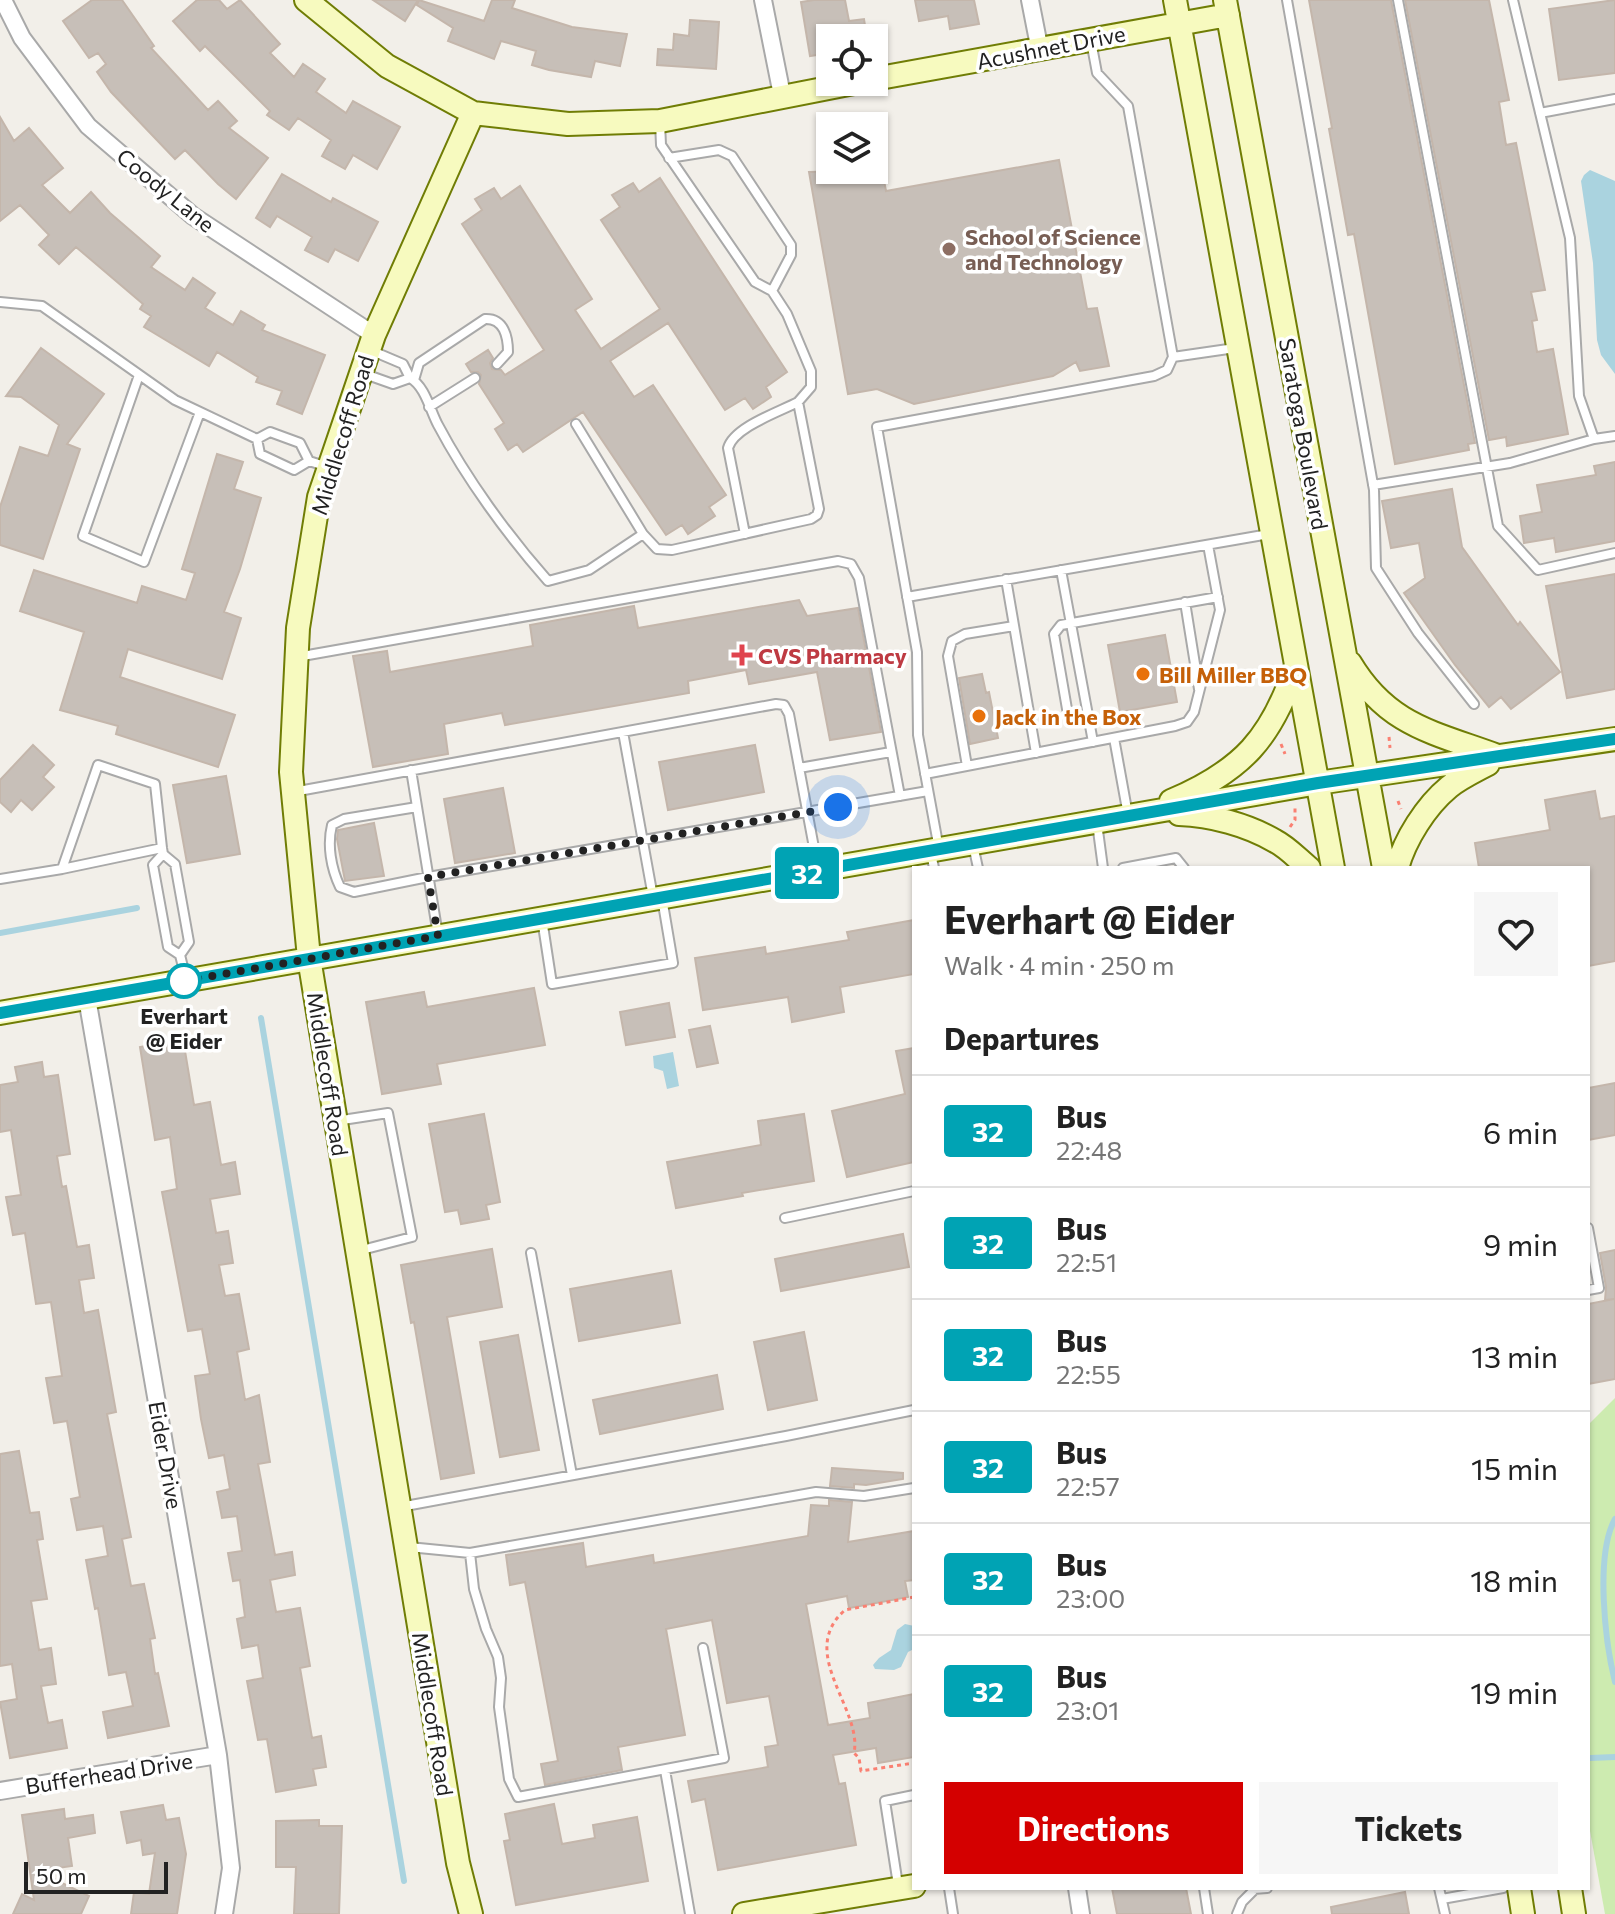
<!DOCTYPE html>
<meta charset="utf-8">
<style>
:root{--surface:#fff;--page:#f6f6f6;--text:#222;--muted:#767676;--line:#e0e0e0;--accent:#d40000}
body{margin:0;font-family:Commissioner,sans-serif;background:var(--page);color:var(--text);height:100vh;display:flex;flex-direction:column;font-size:30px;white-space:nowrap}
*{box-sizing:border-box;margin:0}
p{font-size:26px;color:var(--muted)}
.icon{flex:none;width:44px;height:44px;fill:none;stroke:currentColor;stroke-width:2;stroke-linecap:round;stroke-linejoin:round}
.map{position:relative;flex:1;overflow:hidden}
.drawer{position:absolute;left:912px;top:866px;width:678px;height:1024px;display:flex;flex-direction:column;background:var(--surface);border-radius:0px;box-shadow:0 2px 6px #0004}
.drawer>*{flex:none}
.badge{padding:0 16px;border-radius:6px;font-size:28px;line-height:52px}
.controls{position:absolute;left:816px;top:24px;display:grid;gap:16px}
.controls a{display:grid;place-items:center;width:72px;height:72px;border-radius:0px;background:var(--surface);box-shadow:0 2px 6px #0004;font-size:40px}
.scale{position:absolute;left:24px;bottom:20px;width:144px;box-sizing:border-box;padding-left:8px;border:4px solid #222;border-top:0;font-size:22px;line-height:28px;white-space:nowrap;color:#222;-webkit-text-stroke:6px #fff;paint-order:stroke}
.you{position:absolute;width:40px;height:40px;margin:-20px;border:6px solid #fff;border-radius:50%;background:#1a73e8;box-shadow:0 0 0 12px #1a73e833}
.map>.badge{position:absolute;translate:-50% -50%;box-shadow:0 0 0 4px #fff}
h2{padding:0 32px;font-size:30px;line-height:72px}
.round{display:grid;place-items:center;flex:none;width:84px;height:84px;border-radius:0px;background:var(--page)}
.headline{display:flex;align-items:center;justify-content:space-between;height:136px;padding:0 32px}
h1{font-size:38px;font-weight:700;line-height:60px}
.primary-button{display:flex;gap:16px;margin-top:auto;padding:16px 32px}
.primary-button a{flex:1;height:92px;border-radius:0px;background:var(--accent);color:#fff;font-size:32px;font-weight:700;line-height:92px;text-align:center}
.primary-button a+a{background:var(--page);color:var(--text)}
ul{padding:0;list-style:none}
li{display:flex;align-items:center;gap:24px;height:112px;padding:0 32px;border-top:2px solid var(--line)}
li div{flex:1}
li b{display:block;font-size:30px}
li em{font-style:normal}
li .badge{min-width:88px;font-weight:700;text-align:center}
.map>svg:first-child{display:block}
.grass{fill:#cdebb0}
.water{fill:#aad3df}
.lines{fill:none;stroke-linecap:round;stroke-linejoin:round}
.stream{stroke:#aad3df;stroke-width:6}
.building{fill:#c7bfb8;stroke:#c4b6ab;stroke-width:2}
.lane-casing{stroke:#a9a9a9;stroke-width:12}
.street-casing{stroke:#a9a9a9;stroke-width:20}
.secondary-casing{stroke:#707d05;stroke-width:26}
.path{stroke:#fa8072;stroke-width:3;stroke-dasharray:4 4;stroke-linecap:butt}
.lane{stroke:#fff;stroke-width:8}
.street{stroke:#fff;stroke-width:16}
.secondary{stroke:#f7fabf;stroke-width:22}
.line-casing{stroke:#fff;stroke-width:18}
.line{stroke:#00a3b4;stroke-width:12}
.walk{stroke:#222;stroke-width:8;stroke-dasharray:0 14.4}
.education-dot{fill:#8d6e63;stroke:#fff;stroke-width:3}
.health-dot{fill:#e0444e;stroke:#fff;stroke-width:3}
.food-dot{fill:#e8710a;stroke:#fff;stroke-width:3}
.stop-dot{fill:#fff;stroke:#00a3b4;stroke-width:4}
.labels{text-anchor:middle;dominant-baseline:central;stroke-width:7;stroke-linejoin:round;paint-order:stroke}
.street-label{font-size:22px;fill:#222;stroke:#fff}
.education-label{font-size:22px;font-weight:bold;fill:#785e54;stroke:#fff;text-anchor:start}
.health-label{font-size:22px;font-weight:bold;fill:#be3a42;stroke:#fff;text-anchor:start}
.food-label{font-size:22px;font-weight:bold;fill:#c56008;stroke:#fff;text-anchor:start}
.stop-label{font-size:22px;font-weight:bold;fill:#222;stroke:#fff}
</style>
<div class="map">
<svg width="1615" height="1914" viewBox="0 0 1615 1914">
<rect width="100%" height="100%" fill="#f2efe9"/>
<path class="grass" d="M1615,1398V1914H1605L1588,1820V1425Z"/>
<path class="water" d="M1590,170L1615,181V374L1601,355L1597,340L1593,263L1581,181L1584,175Z
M673,1052L679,1086L667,1089L663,1071L654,1068L653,1056Z
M905,1624L914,1626V1649L908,1652L901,1667L894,1670L875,1669L873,1665L879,1658L891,1650L897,1630Z"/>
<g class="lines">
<path class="stream" d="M0,933L137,908
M261,1018L404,1881
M1615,1519C1595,1555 1605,1642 1615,1682
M1590,1758L1615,1757"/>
</g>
<path class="building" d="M92,0H122L154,46L151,48L208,110L218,101L237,121L229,128L268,158L236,199L218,184L185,150L175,159L111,92L97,72L106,64L98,53L89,58L63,21Z
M197,0H219L227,9L240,0L280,44L270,53L294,77L303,64L325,79L316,92L346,113L353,101L400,127L377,169L353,155L345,169L322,156L331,140L298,118L289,130L267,115L270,111L205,46L200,51L173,21Z
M373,0H418L405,21Z
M419,0L484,21L492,0H515L512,8L572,27L627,34L620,66L595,61L591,77L549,70L532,65L536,51L501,41L494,59L448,41L453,28L417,5Z
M814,0H845L849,21L864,19L867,38H830V53L810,56L801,2Z
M915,0H974L979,24L950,29L948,16L919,21Z
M1309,0H1391L1475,443L1468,444L1469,450L1395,464L1354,234L1348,235L1329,129L1332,128Z
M1405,0H1489L1509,100L1499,102L1506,145L1516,143L1545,290L1531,292L1537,320L1532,321L1537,352L1553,349L1568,434L1507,446L1506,437L1489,440Z
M1615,0V73L1559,80L1549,9Z
M690,20L719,22L716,69L657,65L658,49L673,50L674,34L689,36Z
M0,117L14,141L29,128L63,168L42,185L70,213L91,192L110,213L160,256L151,267L185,290L193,278L215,293L205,308L233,325L241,311L265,325L262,330L325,355L302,414L277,404L282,391L256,382L258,377L217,352L209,366L144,327L151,316L140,309L143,304L76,247L59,264L39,245L49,235L20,205L0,221Z
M1059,160L1087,309L1097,308L1109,366L1080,371L1076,362L1053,376L914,404L877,389L848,394L809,172L882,170L886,191Z
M282,174L331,202L333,198L378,222L358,261L335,249L328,262L305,250L312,237L277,216L270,227L256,218Z
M660,178L787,372L766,387L771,397L753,409L745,398L725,410L668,323L610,361L634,397L653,385L726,495L709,507L715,516L688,534L682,525L666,535L583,412L523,452L517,444L508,450L495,429L504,423L479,384L481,375L478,372H471L466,364L488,350L493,358L490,363L492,369L501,370L505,375L544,350L462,224L482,210L475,199L494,188L501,199L520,186L592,299L575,310L601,349L660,309L601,220L620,207L612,195L633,183L639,192Z
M41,348L104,394L67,444L80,449L43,559L0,545V507L20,447L48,456L59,425L21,397L6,396Z
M217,454L243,462L234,489L261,498L240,569L224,612L241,618L222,679L128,649L120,677L235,715L218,767L116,734L118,726L60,710L84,632L20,611L34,570L137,603L142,586L186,600L195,573L182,569Z
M1615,462V541L1556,552L1554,538L1524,543L1520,516L1542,512L1537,485L1596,475L1594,466Z
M1452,489L1462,547L1518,625L1520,622L1560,672L1511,709L1501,697L1489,707L1455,665L1404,593L1425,578L1419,543L1391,548L1382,501Z
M1615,574V689L1567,698L1546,586Z
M799,600L807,616L858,608L881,732L830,740L817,672L749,684L746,670L688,681L689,693L505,725L502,713L444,724L448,754L373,767L353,656L387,651L390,672L533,646L530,625L634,606L638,628Z
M1165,635L1177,702L1120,712L1108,645Z
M982,674L986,693L989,692L998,738L970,744L959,678Z
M33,745L54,765L43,777L54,787L32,810L21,800L11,812L0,802V780Z
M755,745L764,792L668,810L659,762Z
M226,776L240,854L187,863L173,785Z
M503,788L515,853L455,863L444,799Z
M1595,791L1600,819L1615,816V961L1588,966V868H1479L1475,843L1550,830L1545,800Z
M374,823L384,876L345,881L337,839L338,830Z
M914,920V974L840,987L844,1012L792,1022L788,997L703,1010L695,958L765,947L766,954L849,940L847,932Z
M534,988L545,1045L437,1064L441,1084L382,1094L366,1002L424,992L427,1007Z
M669,1003L675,1037L626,1045L620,1012Z
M710,1026L718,1063L697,1067L689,1030Z
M183,1039L194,1105L210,1102L221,1165L235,1162L240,1194L210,1199L216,1233L228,1231L233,1263L219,1265L225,1296L239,1294L249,1349L237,1352L245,1400L259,1395L270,1462L258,1464L275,1555L292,1552L295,1575L270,1580L276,1612L300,1608L310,1666L300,1668L312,1738L321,1736L326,1767L313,1769L316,1785L276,1792L267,1739L258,1740L247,1681L263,1678L258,1645L242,1648L237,1619L245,1617L240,1580L233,1581L228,1553L242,1551L237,1516L222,1518L217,1492L230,1489L224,1455L209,1458L201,1419L195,1376L210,1374L202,1329L188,1331L162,1192L177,1189L170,1137L155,1140L140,1047Z
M914,1048V1162L847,1177L832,1111L905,1094L896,1051Z
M42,1062L44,1077L58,1075L70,1154L57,1156L62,1187L66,1186L77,1247L89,1245L94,1278L79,1280L84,1313L98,1310L116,1412L107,1414L131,1537L122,1539L131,1586L144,1584L155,1638L150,1639L155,1674L158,1673L169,1726L108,1738L103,1712L133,1706L126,1672L109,1675L98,1608L95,1609L86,1560L108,1556L103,1526L77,1530L71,1499L80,1497L67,1421L54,1423L46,1378L62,1376L51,1302L36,1304L25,1233L13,1235L6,1197L21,1195L11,1130L0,1132V1085L18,1082L15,1067Z
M1615,1083V1135L1588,1140V1088Z
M484,1114L500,1202L486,1205L489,1219L461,1224L458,1210L445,1212L429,1124Z
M804,1114L814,1181L742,1193L743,1196L676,1208L667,1162L761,1145L758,1121Z
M903,1234L909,1267L781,1291L775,1259Z
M492,1249L502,1307L447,1317L474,1473L441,1479L414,1322L411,1323L401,1265Z
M1615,1250V1379L1588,1384V1304L1614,1299L1605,1300L1606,1287L1600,1253Z
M671,1271L680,1323L579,1341L570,1289Z
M804,1332L817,1400L768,1410L754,1342Z
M518,1335L539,1450L500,1457L480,1342Z
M717,1375L723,1409L600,1434L593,1400Z
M19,1451L30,1513L39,1512L43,1539L37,1540L47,1599L31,1601L39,1650L51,1648L56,1684L41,1686L48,1723L62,1720L67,1748L10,1758L0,1702L17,1699L12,1664L0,1666V1454Z
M832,1468L903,1473V1479L866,1485L854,1484V1488L830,1486Z
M829,1500L852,1502L848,1542L914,1531V1580L905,1581L908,1597L849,1608L847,1596L806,1604L828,1725L870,1718L868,1703L914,1694V1757L878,1763L876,1748L833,1755L839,1784L845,1783L856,1845L718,1870L705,1799L692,1802L688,1781L768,1767L765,1747L778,1745L769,1696L727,1703L712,1620L666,1629L685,1735L618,1747L622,1770L545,1785L541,1764L558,1761L525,1582L510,1585L506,1555L583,1543L586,1567L653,1555L654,1563L808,1536L811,1505L829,1506Z
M554,1804L562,1844L595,1838L593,1825L637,1817L648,1881L516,1905L504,1841L510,1840L505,1814Z
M163,1805L166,1820L179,1818L186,1854L177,1914H131L134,1892L149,1894L155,1853L143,1855L141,1840L127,1843L121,1812Z
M64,1809L65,1819L93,1815L95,1833L68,1838L72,1866L37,1871L89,1896L81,1914H13L22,1894L34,1900L22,1815Z
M319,1820V1826H342L339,1914H294L296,1867H276V1821Z
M1112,1888H1186L1191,1914H1117Z
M1405,1892L1409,1914H1332L1331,1907Z"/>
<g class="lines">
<g class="lane-casing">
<path id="lane" d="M1287,0L1374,490L1376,568L1418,633L1474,704
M1398,0L1498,526L1538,570L1615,553
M1513,0L1570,238L1579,396L1594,439L1615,436
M1540,113L1615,99
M669,158L719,150L732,156L791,245V255L772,291
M0,302L42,306L175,400L257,439
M1173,357L1235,348
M362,373L393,384L410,378L403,364L370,350
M139,375L83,536L144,562L200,412
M410,378C425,386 430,410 438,425C466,478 508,536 548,581L589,570L643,534
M414,380L419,363L485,319C504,318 508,337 508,352L497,364
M429,407L475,378
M576,424L643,534L657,549L672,550L811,519L817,515L819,509L798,402L811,387V371L787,314L772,291L755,282L661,145L660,122
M309,461L294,470L260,454L257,439L270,432L300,443L309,461L328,467
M1373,485L1510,463L1594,439
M745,534L728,448C734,427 779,412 798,402
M1061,570L1093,742
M1006,579L1036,753
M907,597L1269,534
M1185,602L1199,689
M297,657L838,561L851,564L859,578L900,796
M1090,720L1076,719L1067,709L1054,634L1061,625L1218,597
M623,732L653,897
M1114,738L1128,815
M967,766L948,656L952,641L965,634L1014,626
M799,768L891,752
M411,770L438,935
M925,774L1175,726L1187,722L1194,712L1220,610L1208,545
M293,792L776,704L784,705L789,714L818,869
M417,807L344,819L332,825C327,845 331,868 340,887L354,892L428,877L928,791
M1097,823L1103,868
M973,845L978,868
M162,848L62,869L98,765L155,784L162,848L163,854
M939,849L918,735L917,652L877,427L1154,376L1167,370L1173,357L1128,106L1097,73L1091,41
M931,853L934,868
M1123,868L1176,858L1184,868
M0,879L62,869
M542,919L552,984L673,963L662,898
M180,955L189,942L175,864L163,854L153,865L168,947L180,955L186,979
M336,1121L388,1113L412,1237L358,1251
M785,1218L914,1191
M1588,1228L1599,1288L1588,1290
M531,1253L572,1475
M400,1507L786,1436L914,1410
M409,1547L470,1553L816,1492L864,1496L914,1488
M470,1553L474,1589L486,1629L498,1657L501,1678L499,1707L509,1779L518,1797L724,1758L703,1648
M665,1770L690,1914
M898,1885L885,1801L914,1795
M949,1888L953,1914
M1204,1888L1208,1914
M1439,1888L1445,1914
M1253,1889L1267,1888
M1442,1899L1503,1888
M1237,1914L1242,1902L1253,1891"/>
</g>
<g class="street-casing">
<path id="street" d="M3,0L22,38L88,126L193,216L374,335
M763,0L782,95
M1030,0L1040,51
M87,998L218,1755L231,1868L224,1914
M0,1791L218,1755
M1077,1888L1081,1914"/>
</g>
<g class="secondary-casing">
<path id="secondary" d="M306,0L387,66L473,113L568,124L660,121L859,82
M1175,0L1333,868
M1225,0L1384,868
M874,79L1228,15
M1350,663C1387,725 1432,732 1495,755
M1171,801C1242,771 1272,738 1296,665
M1179,814C1211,815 1248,825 1275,841C1287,847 1298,859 1309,868
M1397,868C1405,839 1426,806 1449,787C1460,778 1475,771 1488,764
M0,1013L1318,783L1615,739
M1519,1888L1523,1914
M1570,1888L1574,1914
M471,1914L458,1863L309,958L291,772L298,628L319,497L374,335L473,113
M744,1914L914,1886"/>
</g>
<path class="path" d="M1389,737L1390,748
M1281,744L1285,754
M1398,801L1401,809
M1290,827L1295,820V808
M914,1597L845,1610C796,1653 863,1709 854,1753L859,1758L861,1771L914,1763"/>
<use href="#lane" class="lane"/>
<use href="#street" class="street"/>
<use href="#secondary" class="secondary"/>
</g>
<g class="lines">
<g class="line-casing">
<path id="line" d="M0,1013L1318,783L1615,739"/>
</g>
<use href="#line" class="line"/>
<path class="walk" d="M184,981L438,936L428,877L838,807"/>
</g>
<circle class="education-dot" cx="949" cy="249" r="8"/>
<path class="health-dot" d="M738 643h8v8h8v8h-8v8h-8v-8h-8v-8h8z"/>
<g class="food-dot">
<circle cx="1143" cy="674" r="8"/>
<circle cx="979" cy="716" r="8"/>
</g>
<circle class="stop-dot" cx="184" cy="981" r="16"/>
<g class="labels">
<g class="street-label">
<text transform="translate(1051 47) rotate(-11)">Acushnet Drive</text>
<text transform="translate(166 190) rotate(39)">Coody Lane</text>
<text transform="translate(1304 434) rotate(80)">Saratoga Boulevard</text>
<text transform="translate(342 435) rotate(-73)">Middlecoff Road</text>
<text transform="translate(328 1074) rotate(81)">Middlecoff Road</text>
<text transform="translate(166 1455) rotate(80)">Eider Drive</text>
<text transform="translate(433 1714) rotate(81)">Middlecoff Road</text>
<text transform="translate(109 1773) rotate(-9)">Bufferhead Drive</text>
</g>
<g class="education-label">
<text x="965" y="236">School of Science<tspan x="965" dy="25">and Technology</tspan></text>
</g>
<g class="health-label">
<text x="758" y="655">CVS Pharmacy</text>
</g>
<g class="food-label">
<text x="1159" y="674">Bill Miller BBQ</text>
<text x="995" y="716">Jack in the Box</text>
</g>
<g class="stop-label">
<text x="184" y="1015">Everhart<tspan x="184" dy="25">@ Eider</tspan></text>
</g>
</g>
</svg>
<div class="controls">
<a><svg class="icon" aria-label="locate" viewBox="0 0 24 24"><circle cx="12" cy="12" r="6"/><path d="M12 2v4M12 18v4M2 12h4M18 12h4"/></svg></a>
<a><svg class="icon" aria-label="layers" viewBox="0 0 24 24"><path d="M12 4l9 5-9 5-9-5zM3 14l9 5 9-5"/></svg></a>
</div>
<div class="scale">50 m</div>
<div class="you" style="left:838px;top:807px"></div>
<b class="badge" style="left:807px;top:873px;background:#00a3b4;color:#fff">32</b>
<section class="drawer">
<div class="headline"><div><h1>Everhart @ Eider</h1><p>Walk · 4 min · 250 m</p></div><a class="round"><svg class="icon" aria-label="heart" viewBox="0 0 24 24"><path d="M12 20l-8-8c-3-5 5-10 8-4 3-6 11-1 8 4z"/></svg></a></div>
<h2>Departures</h2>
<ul>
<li><span class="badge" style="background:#00a3b4;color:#fff">32</span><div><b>Bus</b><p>22:48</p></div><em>6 min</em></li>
<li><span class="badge" style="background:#00a3b4;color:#fff">32</span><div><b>Bus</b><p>22:51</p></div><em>9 min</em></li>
<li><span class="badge" style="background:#00a3b4;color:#fff">32</span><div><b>Bus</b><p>22:55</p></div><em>13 min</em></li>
<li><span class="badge" style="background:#00a3b4;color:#fff">32</span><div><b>Bus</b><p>22:57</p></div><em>15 min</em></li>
<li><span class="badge" style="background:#00a3b4;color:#fff">32</span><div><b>Bus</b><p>23:00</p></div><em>18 min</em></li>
<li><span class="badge" style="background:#00a3b4;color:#fff">32</span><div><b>Bus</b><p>23:01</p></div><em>19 min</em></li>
</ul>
<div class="primary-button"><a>Directions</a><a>Tickets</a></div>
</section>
</div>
